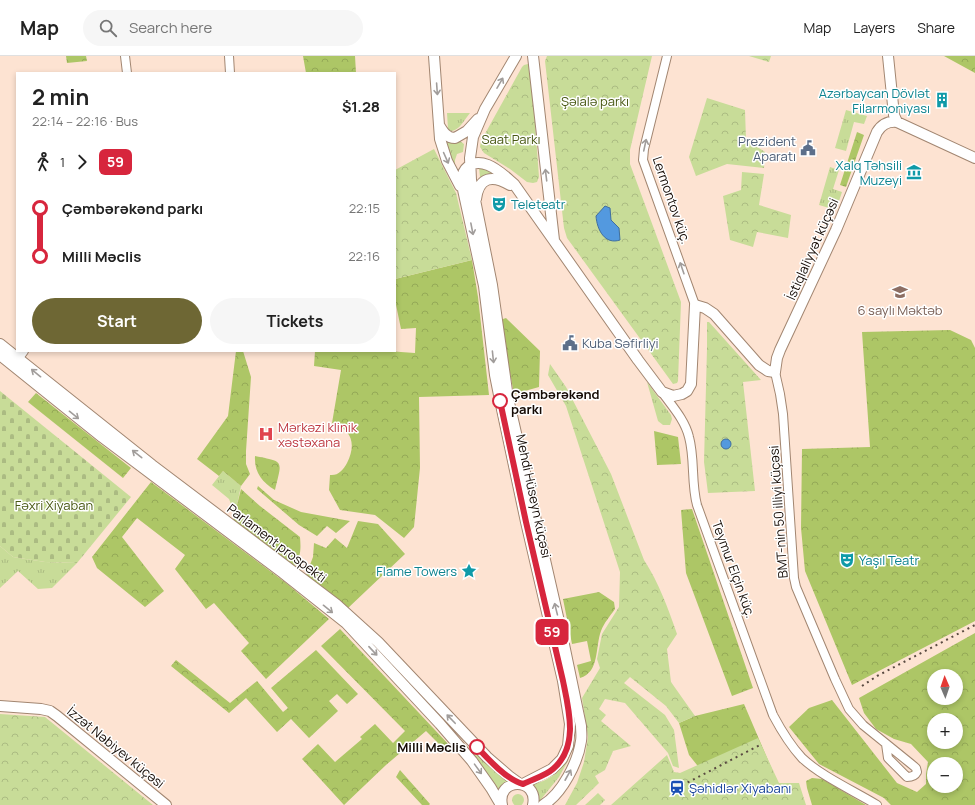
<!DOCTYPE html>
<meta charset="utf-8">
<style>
:root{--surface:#fff;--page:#f6f6f6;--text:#222;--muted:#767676;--line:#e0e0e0;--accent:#6e6734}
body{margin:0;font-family:Manrope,sans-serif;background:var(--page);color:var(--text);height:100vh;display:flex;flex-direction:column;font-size:15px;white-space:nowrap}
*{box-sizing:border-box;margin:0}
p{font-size:13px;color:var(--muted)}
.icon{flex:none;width:22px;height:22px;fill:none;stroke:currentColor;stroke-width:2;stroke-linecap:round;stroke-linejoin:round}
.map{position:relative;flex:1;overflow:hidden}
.details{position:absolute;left:16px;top:16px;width:380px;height:280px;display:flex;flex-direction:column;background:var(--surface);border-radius:0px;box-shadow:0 2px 6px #0003}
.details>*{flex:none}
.badge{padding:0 8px;border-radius:6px;font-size:14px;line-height:26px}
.needle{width:26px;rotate:358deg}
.fabs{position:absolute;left:927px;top:613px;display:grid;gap:8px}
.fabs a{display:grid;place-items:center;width:36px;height:36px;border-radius:50%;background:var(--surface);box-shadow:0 2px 6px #0003;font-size:20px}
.map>.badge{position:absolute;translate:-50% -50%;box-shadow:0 0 0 2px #fff}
.legs{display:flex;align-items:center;gap:6px;height:44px;padding:0 16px;font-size:13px}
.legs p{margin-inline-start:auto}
.summary{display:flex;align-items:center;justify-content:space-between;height:68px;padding:0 16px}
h1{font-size:22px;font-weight:700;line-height:30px}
.action{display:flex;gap:8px;margin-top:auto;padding:8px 16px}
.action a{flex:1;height:46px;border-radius:24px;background:var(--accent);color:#fff;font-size:16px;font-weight:700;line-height:46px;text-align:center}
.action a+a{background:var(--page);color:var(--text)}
ul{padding:0 16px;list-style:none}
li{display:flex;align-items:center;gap:14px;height:48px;font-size:15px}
li i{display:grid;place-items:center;width:6px;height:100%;margin:0 5px;background:currentColor}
li i::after{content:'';width:10px;height:10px;margin:-5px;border:3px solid;border-radius:50%;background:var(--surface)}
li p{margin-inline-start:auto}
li:first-child i{background:linear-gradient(#0000 50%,currentColor 0)}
li:last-child i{background:linear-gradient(currentColor 50%,#0000 0)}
header{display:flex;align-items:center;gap:24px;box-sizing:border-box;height:56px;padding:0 20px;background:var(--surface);border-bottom:1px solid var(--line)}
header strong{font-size:19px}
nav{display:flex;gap:22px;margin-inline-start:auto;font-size:14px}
.search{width:280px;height:36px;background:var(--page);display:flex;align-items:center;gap:10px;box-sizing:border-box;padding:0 14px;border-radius:22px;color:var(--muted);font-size:15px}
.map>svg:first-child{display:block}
.grass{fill:url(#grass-tufts)}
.forest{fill:url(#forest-crowns);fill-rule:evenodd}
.cemetery{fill:url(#cemetery-stones)}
.park{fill:url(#park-crowns)}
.water{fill:#5399df;stroke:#406e9e}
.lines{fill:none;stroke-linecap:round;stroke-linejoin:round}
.minor-casing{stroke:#a28671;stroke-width:10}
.major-casing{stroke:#a28671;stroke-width:12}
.minor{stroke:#fff;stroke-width:8}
.major{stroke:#fff;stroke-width:10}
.rail{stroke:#594a41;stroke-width:2;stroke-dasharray:2 4;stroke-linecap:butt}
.oneway{stroke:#a19d9b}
.line-1-casing{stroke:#fff;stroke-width:9}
.line-1{stroke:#d7263d;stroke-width:6}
.stop-1-dot{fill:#fff;stroke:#d7263d;stroke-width:2}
.labels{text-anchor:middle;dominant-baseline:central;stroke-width:3;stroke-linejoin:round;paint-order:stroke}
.culture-label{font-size:13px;fill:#0d838f;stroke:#fff;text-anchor:end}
.park-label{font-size:13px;fill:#485813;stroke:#fff}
.service-label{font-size:13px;fill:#4e5e75;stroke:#fff;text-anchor:end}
.street-label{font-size:13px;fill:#150b05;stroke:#fff}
.education-label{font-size:13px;fill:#785e54;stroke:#fff}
.stop-label{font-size:13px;font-weight:bold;fill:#150b05;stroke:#fff;text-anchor:start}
.health-label{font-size:13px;fill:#be3a42;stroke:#fff;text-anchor:start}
.transit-label{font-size:13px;fill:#164399;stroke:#fff;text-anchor:start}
</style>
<header>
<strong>Map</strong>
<div class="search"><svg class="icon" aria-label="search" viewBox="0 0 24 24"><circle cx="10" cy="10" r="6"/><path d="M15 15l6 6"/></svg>Search here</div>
<nav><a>Map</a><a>Layers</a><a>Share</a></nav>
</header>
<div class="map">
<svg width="975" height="749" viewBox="0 0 975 749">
<defs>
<pattern id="grass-tufts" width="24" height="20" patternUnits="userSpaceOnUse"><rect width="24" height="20" fill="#c8dc98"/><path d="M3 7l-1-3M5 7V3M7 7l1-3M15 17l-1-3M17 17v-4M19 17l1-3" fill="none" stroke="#abbb82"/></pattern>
<pattern id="forest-crowns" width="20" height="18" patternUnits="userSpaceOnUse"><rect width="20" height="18" fill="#adc666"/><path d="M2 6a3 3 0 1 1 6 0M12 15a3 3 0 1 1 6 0" fill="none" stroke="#94a957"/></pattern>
<pattern id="cemetery-stones" width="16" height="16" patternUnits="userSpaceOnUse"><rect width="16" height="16" fill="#c8dc98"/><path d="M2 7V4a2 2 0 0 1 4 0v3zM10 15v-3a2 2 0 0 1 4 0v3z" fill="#abbb82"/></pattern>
<pattern id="park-crowns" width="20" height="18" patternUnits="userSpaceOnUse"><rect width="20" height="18" fill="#c8dc98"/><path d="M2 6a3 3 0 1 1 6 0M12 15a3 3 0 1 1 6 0" fill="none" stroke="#abbb82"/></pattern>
</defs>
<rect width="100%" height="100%" fill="#fde3d2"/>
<path class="grass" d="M846,54L867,60L864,68L854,66L846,95L835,92Z
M447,57H470C465,63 459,75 451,75L448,73Z
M443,83L454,87L460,85L464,88L463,96L457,98L455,104V111Z
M830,111L839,114L833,133L842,136L836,154L819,149Z
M479,112L489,113L507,125L492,119L480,121Z
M647,326L671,359L672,363L670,369H663L658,365Z
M223,415L241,430L235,458L229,443L212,429Z
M0,490L13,501L45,506L77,507L52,532L38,533L18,515L0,532Z
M465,689L510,725L500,735Z
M569,703L559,721L538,747L531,729C550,724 557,718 569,703Z
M598,737L605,744L600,749H585Z
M512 744a6 6 0 1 1 12 0a6 6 0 1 1-12 0Z"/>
<path class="forest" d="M66,0H86L87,5L67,7Z
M303,0H355L356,17H306Z
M944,0H975V17Z
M857,76L864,79L846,131L840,129Z
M472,204L478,241L489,339L419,341L420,412L414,471L404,482L375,459L340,454L329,434L330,419C338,420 343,414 347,407C356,389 353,374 332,367L341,314L314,310L315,295H387L415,297L416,272L401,273L395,244V223Z
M506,262L540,295L539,331L514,338L500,264Z
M950,274L971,284L975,292V565L852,629L805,515L801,472L802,393L870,391L862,276Z
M236,295H243L251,321L246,395V408L250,418L241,430L223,415L219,420L197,403L228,360Z
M36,337L131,412L123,422L28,346Z
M654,375L678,381L681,408L657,409Z
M255,400C285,406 282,404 275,434C262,426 254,416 255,400Z
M151,426L286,527L329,563L266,623L241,595L249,587L214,547L206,553L175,513L185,499L137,462L122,481L164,535L145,551L97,512L92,501Z
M258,430L274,444L301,456L350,465L336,477L327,470L317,480L299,469L257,433Z
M241,433L260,450L300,481C301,493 301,501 294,512L233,465Z
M692,453L753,632L732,640L686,517L681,454Z
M358,465L378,468L405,498L347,553L306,519L313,501L314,487L326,492L335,482L347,492Z
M599,536L614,546L615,553C610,560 604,567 601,575C595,591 600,616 580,622L577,609L591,605L587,585L572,588L563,543Z
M340,573L451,691L446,695L426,675L386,709L344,749L302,703L318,688L335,706L362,683L360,681L375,668L393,687L405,675L321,590Z
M975,577V749H891L884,742L819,708L789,671L809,652L832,644L897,727L917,736L926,728V718L928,706L911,688L894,683L876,673L864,657L859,642ZM934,620H956V642H934ZM934,664H956V686H934ZM934,708H956V730H934Z
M316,594L358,638L347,648L337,638L329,645L338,655L309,682L291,663L277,676L246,642L229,657L171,610L176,604L230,647L257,625L283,656L288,652L271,632Z
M744,648L774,718L701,714L689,699L679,667L695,660Z
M400,714L430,748L429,749H422L396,721Z
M812,722L822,723L866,749H812L807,732L806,725Z"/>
<path class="cemetery" d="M0,335L131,441L77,507L45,506L13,501L0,490Z"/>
<path class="park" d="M547,0H652L630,94V108L681,246L678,325L677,327L673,328L668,321L567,182L564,172L545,5Z
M749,0H771L769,6Z
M528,8L531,13L539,121L537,126L533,127L527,126L510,113L484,97L480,91L481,85L522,11L524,9Z
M707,42L745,54L746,84L765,96L764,112L727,108L696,120L689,101Z
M434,93L456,137L472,204L395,223V114Z
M742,116L764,118L759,149L791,159L788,182L757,176L753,191L730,184L723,140L741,134Z
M707,266H709L761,324L743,326L755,435L708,437L704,406L707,292Z
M550,308L566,331L611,418L644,504C659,527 668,552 677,578L667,593L671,626L695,660L679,667L666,650L630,621L624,627L665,659L674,674L679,712L673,710L668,697L625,647L605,643L599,653L606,659L601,665L631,690L613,695L605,714L595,720L599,727L576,749H565L577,727L584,706L588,681L582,642L600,612L597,603L602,578L619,551L620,516L566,350L548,319Z
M0,658L45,661L153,749H0Z
M758,682L779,727H799L806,749H611L667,699L674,716L680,717Z"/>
<path class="water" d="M605,150L610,152L611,164L619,172L620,184C605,189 597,174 596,160Z
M721 388a5 5 0 1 1 10 0a5 5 0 1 1-10 0Z"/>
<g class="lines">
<g class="minor-casing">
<path id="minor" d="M125,0L127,17
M229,0L230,17
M667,0L644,93L643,104L695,249
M18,303L24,295
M775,316L780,338L783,358L794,522L796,531L835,623L849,653L863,669L910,707L916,712L917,716C915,720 912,721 907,721L888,702L886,688
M662,336C672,350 685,364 689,381C695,403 691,427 697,449L773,659C781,674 790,689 802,702C821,720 854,735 877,749"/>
</g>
<g class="major-casing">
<path id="major" d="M434,0L440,83L447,105L460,130
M516,0L485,53L473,81L470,102L471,124L492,229L508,342L561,574L581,670C581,675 582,680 581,685C578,706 562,738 543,749
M533,0L554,184
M888,0L894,59L897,66
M439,69C443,76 447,82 455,82L467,75L478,63
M476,143C479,120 493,119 510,129
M0,288L152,409L336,548L378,586L487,701L509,720L520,728
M0,299L102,381L283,517L346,567L440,668L472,705L491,732L501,749
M0,650L41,653L50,655L57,660L166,749
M523,728L552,713L562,703L568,690L570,668L563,625L526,466L500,344L495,319L484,230L462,129C460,112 472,103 488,109C498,113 506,121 514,128L638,304L662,336L673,340L682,338L687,335L691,328L695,249L705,252L714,258L759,309L768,315L775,316L777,302L780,294L836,174L877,76C882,68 888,65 897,66L975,102
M502,749C496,721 539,721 533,749"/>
</g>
<use href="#minor" class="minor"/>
<use href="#major" class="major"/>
<path class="rail" d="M862,630L877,620L975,569
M677,732L760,689"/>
</g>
<defs><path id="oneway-shaft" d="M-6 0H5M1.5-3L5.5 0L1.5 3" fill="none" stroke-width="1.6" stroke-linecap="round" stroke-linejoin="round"/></defs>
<g class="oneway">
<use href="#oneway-shaft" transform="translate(500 27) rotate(-60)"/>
<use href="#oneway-shaft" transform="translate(437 33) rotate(86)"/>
<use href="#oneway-shaft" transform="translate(645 89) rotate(-78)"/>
<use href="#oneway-shaft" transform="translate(446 102) rotate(66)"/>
<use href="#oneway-shaft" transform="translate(546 119) rotate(-97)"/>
<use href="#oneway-shaft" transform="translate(472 173) rotate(79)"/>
<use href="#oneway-shaft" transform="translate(682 212) rotate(-109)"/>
<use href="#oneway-shaft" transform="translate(493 301) rotate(84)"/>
<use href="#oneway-shaft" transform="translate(36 317) rotate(-141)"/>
<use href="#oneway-shaft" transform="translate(74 359) rotate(39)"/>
<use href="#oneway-shaft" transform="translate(137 398) rotate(-142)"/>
<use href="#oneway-shaft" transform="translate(328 553) rotate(39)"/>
<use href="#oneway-shaft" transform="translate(556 553) rotate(-104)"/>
<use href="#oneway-shaft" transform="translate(373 595) rotate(47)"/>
<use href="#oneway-shaft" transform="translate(451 663) rotate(-134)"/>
<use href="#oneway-shaft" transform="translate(478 713) rotate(54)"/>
<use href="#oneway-shaft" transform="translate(568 719) rotate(-61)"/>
</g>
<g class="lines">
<g class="line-1-casing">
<path id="line-1" d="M477,691C488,703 507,724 523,728C533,723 545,720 553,713C579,691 569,654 563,625L526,466L500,345"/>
</g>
<use href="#line-1" class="line-1"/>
</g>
<defs>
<g id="building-bare" transform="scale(1.2)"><path d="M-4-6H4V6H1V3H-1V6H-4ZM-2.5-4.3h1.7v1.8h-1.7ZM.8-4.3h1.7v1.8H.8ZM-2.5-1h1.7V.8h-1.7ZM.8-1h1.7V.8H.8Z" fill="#0f9aa8" stroke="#fff" stroke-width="2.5" paint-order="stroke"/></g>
<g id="civic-bare" transform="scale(1.2)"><path d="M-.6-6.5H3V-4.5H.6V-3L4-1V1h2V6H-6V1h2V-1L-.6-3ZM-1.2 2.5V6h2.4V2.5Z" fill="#5c6f8a" stroke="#fff" stroke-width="2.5" paint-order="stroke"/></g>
<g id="museum-bare" transform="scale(1.2)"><path d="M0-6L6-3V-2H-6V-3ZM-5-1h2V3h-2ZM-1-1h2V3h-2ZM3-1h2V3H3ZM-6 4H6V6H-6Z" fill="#0f9aa8" stroke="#fff" stroke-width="2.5" paint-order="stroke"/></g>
<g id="theatre-bare" transform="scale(1.2)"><path d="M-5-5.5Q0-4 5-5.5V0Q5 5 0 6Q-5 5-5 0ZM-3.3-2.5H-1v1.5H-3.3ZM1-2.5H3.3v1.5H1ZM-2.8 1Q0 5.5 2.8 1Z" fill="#0f9aa8" stroke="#fff" stroke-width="2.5" paint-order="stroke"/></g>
<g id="school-bare" transform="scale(1.2)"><path d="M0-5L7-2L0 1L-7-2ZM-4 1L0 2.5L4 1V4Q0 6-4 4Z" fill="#8d6e63" stroke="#fff" stroke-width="2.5" paint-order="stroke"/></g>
<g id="hospital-bare" transform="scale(1.2)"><path d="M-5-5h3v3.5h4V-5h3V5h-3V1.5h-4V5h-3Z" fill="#e0444e" stroke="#fff" stroke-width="2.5" paint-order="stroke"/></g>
<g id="sight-bare" transform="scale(1.2)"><path d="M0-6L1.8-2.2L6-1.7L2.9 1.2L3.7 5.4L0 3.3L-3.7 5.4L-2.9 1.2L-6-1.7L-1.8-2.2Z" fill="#0f9aa8" stroke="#fff" stroke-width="2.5" paint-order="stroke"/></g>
<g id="station-bare" transform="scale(1.2)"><path d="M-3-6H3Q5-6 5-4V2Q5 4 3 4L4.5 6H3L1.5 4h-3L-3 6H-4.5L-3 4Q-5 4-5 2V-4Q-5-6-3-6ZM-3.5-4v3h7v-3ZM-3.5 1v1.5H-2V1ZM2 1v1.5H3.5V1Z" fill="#1a4fb4" stroke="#fff" stroke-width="2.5" paint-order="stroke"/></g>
</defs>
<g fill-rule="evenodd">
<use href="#building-bare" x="942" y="44"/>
<use href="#civic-bare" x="808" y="92"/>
<use href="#museum-bare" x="914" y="116"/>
<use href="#theatre-bare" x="499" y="148"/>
<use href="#school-bare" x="900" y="236"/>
<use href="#civic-bare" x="570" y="287"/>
<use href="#hospital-bare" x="266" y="378"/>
<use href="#theatre-bare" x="847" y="504"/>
<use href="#sight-bare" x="469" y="515"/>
<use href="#station-bare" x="677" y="732"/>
</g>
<g class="stop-1-dot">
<circle cx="500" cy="345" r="7"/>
<circle cx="477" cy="691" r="7"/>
</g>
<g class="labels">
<g class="culture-label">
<text x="930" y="37">Azərbaycan Dövlət<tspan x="930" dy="15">Filarmoniyası</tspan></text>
<text x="902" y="109">Xalq Təhsili<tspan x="902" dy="15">Muzeyi</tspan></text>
<text x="511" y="148" text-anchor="start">Teleteatr</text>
<text x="859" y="504" text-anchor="start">Yaşıl Teatr</text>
<text x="457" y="515">Flame Towers</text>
</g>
<g class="park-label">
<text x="595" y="45">Şəlalə parkı</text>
<text x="511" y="83">Saat Parkı</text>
<text x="54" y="449">Fəxri Xiyaban</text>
</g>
<g class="service-label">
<text x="796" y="85">Prezident<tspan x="796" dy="15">Aparatı</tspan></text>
<text x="582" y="287" text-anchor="start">Kuba Səfirliyi</text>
</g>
<g class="street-label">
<text transform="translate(672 144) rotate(71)">Lermontov küç.</text>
<text transform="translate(812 193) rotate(-66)">İstiqlaliyyət küçəsi</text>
<text transform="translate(534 440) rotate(78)">Mehdi Hüseyn küçəsi</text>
<text transform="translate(778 456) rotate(-94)">BMT-nin 50 illiyi küçəsi</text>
<text transform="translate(277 487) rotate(37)">Parlament prospekti</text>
<text transform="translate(734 513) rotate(70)">Teymur Elçin küç.</text>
<text transform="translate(116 691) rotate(39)">İzzət Nəbiyev küçəsi</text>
</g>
<g class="education-label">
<text x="900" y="254">6 saylı Məktəb</text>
</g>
<g class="stop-label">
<text x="511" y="338">Çəmbərəkənd<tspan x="511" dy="15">parkı</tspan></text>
<text x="466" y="691" text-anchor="end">Milli Məclis</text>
</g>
<g class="health-label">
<text x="278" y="371">Mərkəzi klinik<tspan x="278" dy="15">xəstəxana</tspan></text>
</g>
<g class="transit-label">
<text x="689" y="732">Şəhidlər Xiyabanı</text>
</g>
</g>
</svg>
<div class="fabs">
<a><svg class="needle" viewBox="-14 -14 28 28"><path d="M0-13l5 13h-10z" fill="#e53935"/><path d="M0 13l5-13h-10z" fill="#767676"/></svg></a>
<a>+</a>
<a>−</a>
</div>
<b class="badge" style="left:552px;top:576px;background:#d7263d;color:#fff">59</b>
<section class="details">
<div class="summary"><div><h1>2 min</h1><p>22:14 – 22:16 · Bus</p></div><b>$1.28</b></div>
<div class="legs"><svg class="icon" aria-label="walk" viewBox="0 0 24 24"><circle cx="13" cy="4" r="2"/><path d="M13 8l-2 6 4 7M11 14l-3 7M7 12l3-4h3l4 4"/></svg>1<svg class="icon" aria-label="forward" viewBox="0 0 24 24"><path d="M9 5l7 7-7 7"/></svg><b class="badge" style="background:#d7263d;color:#fff">59</b></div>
<ul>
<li><i style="color:#d7263d"></i><b>Çəmbərəkənd parkı</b><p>22:15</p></li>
<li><i style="color:#d7263d"></i><b>Milli Məclis</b><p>22:16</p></li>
</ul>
<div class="action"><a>Start</a><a>Tickets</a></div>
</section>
</div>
